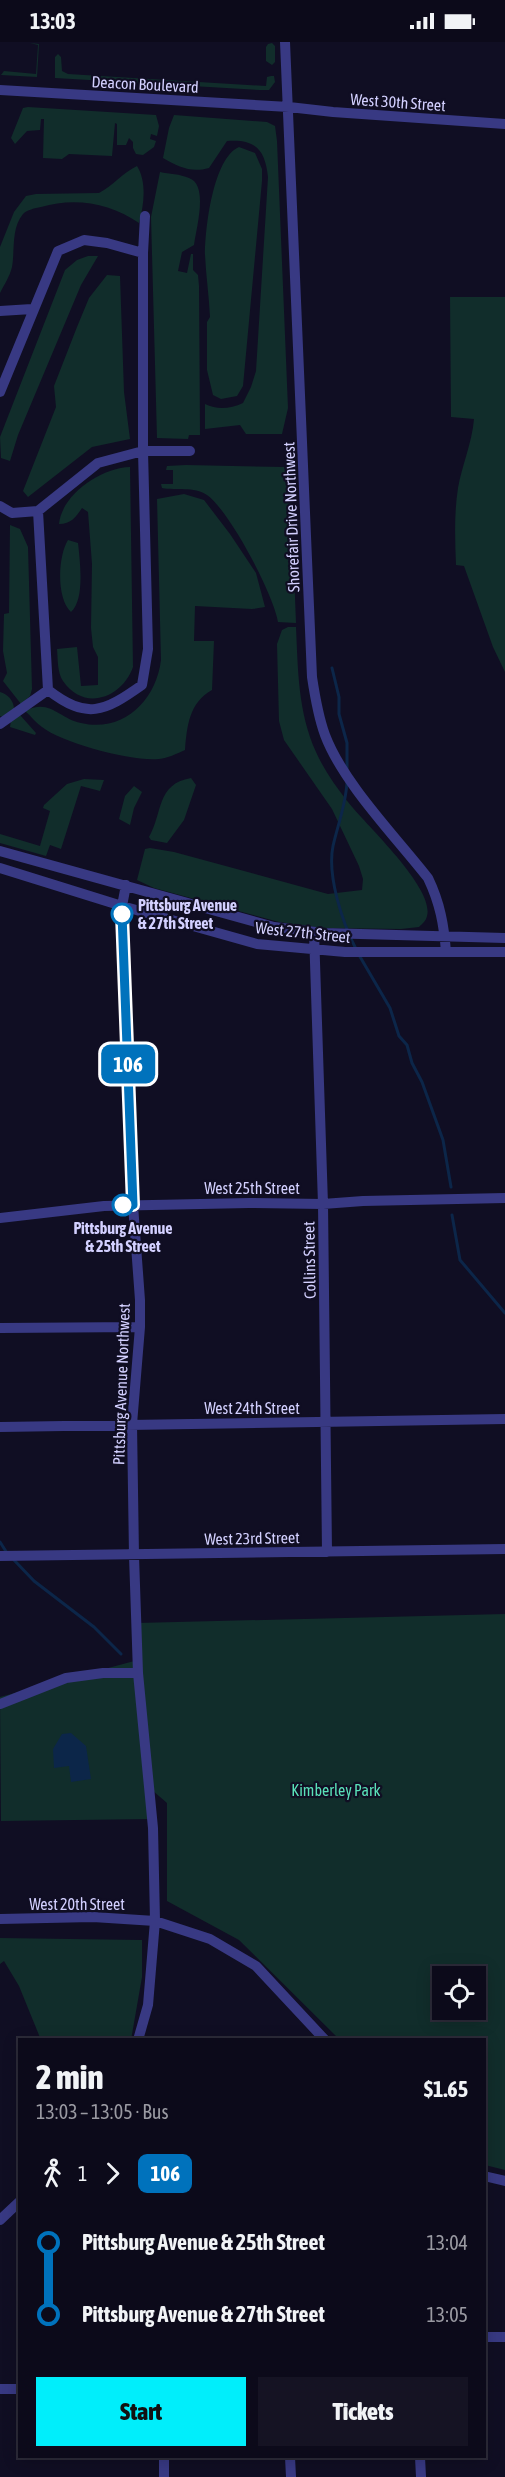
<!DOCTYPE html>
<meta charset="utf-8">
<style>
:root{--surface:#0c0a1a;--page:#151323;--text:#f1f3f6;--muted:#9a9aa2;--line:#2c2b39;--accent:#00eefb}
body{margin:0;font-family:"Asap Condensed",sans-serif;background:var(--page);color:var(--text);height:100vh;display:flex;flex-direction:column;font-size:22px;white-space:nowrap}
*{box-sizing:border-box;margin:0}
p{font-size:20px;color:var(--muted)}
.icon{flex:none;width:33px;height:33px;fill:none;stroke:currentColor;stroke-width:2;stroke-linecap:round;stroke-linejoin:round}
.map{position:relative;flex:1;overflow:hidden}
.sheet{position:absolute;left:18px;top:1996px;width:468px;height:420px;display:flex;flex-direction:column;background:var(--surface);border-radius:0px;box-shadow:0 3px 15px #0003,0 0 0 2px var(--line)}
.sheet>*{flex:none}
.badge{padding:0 12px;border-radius:9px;font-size:21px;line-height:39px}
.buttons{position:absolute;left:432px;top:1924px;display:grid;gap:12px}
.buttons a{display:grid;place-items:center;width:54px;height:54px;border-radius:0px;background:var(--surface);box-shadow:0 3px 15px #0003,0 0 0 2px var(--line);font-size:30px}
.map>.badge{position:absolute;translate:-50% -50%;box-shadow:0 0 0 3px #fff}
.legs{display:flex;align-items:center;gap:9px;height:66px;padding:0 18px;font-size:20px}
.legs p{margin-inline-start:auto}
.overview{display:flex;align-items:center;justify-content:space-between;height:102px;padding:0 18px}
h1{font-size:33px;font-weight:800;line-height:45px}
.primary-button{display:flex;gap:12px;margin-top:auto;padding:12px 18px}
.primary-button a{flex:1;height:69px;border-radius:0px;background:var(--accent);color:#111;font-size:24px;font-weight:800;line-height:69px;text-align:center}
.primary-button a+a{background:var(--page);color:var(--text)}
ul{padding:0 18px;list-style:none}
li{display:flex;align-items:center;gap:21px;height:72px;font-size:22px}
li i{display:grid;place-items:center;width:9px;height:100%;margin:0 8px;background:currentColor}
li i::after{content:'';width:15px;height:15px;margin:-8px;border:4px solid;border-radius:50%;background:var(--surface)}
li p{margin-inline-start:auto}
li:first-child i{background:linear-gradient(#0000 50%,currentColor 0)}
li:last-child i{background:linear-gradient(currentColor 50%,#0000 0)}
.status{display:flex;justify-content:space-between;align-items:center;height:42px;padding:0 30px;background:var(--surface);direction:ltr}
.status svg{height:16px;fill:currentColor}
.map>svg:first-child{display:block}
.green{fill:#112d2b;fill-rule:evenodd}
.water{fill:#0c2649}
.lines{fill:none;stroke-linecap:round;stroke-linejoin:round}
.stream{stroke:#0c2649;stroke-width:3}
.minor{stroke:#383983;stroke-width:10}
.line-1-casing{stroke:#fff;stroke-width:14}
.line-1{stroke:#0072bc;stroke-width:9}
.stop-1-dot{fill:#fff;stroke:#0072bc;stroke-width:3}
.labels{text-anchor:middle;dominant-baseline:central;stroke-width:4.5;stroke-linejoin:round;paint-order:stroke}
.street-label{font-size:16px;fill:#d3d0ff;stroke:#100e23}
.stop-label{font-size:16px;font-weight:bold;fill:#d3d0ff;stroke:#100e23;text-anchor:start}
.park-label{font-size:16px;fill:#5ae1b9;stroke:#100e23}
</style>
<div class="status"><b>13:03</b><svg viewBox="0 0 49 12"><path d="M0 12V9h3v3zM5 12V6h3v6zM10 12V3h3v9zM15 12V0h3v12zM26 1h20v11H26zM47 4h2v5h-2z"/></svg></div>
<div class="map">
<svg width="505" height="2435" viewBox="0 0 505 2435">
<rect width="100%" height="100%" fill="#100e23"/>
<path class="green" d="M30,1L39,2L37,35L1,33L4,29L36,32L38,3Z
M268,2L272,1L275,4V20L272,23L266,19V5Z
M58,12L61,15L62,29L68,32L266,44L267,35L271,34H274L275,40L269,48H260L55,36V15Z
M28,65L156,73L159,84L157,94L151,92L150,97L156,99L154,105L143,113L136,112L133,106V100L129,96L126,103H117V82L115,81L112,114L69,112L62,117L43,116L44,77H41L40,88L27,89L15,102L11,96L23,66Z
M174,73L267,80L275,84L277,99L288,366L282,392H246L240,383L205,387V362C217,368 230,367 243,361L251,345L256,329L268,135C265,107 255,97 227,99L209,126C191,131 179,125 163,116L169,86Z
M239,105L255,111L262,127V139L243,344L237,354L221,357L213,353L207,328V280L210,275C209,254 206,234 205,213C205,187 213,116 239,105Z
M137,124C147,140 144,163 139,181C110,161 75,155 41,165C35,166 27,168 23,172C11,186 15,209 12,225C10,234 4,243 0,251V205L14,170L26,154L36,152L99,151C113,144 122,131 137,124Z
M160,130C169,132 180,132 189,136C209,143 196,187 194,203L182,210L178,229L187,231L191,212H193V228L198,233L199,244L200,393H189L188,397L157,396L151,175Z
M88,214H98L81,243L18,393L10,419L1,416L0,395L65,228L77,218Z
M107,233L120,234L124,350L130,397L92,405L28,455L23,449L56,365L54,344L77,285L89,256Z
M450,255H505V630L493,605L464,524L456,523C455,497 454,472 458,446C462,423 472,401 474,377L451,375Z
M186,423L284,425L291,454L296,581L278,580C274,553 229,468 207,453C194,444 176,449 162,446L161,442H173V428H166L167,424Z
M130,425L133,625C122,656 84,670 63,639C57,630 58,617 57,607L77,605L81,644L98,643V615L93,605L91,586L92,522L88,470L82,466C76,475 71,482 59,482C62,452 101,426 130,425Z
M184,452L204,458L230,492L256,531L265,565L252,567L195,564L194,599H214L212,648C189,661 187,684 185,708C176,712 168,716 159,717C133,720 62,701 42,685C36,681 31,674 25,669C50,656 58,676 81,681C123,691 156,659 161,618L157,457Z
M10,483L20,487L28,505L32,647L30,654L21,662L3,639L7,631L3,609L4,572L9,571Z
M68,498L78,501C80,519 85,558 71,570C56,556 58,514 68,498Z
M288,585H296C298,628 298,670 316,710C324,728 336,745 348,760C365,782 435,846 427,874C426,879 422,882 419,885L401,887L323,886L279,880L154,846L137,838L145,807L150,806L174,810L328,852L362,848L363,837L359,824L332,767L284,698L279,679L277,602L282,588Z
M0,650C8,652 14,659 14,667L3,675L0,674Z
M20,673L36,691L35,693L10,685L11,679Z
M191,736L196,743L184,778L167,801L151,798L149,795C163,771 156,742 191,736Z
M84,737L104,738L100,749L81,744L61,807L50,803L46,814L0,801V792L40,804L50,769L43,766L44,763L67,742Z
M134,744L142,750L134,766L130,783L119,777L125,754Z
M505,1572V2128L485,2123L484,1998H340L239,1898L167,1859V1761L152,1748L151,1777L1,1779L0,1655L138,1618L137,1581ZM442,1935H476V1968H442Z
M0,1896L142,1898V1935L131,1998H41L19,1944L4,1919L0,1922Z"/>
<path class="water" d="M71,1691L86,1704L91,1737L71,1740L69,1724L54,1726L53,1707L62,1692Z"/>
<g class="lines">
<path class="stream" d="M332,626L339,655V672L347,701V727
M347,740C346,762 338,782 333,804C327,833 342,880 356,907
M359,913L390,966L399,994L407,1003L412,1021L422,1040L443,1098L451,1145
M452,1173L460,1218L505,1271
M0,1500L7,1511
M14,1518L34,1539L94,1585L121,1612"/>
<path class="minor" d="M285,0L312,635C315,655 318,674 325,693C343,741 396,795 428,836C440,861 444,883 446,910
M0,48L289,65L333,70L505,82
M0,269L32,267
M0,350L58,209L84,198L107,201L143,211
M0,464L12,471L38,469L98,421L143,409V211L145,174
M48,648C87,678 104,670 142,643L148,607L143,409H190
M0,682L48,648L38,469
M0,809L274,885L324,891L505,896
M0,826L122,864L257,902L345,910H505
M126,843L122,864L133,1163L140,1258V1285L132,1382L134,1514L138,1631L153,1786L155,1879L148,1963L138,1998
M314,890L323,1162L327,1510
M0,1176L104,1164L249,1161L323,1162L363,1159L505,1156
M0,1286L140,1285
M0,1385L505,1377
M0,1514L505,1507
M0,1662L66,1636L103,1631H138
M0,1877L93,1875L155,1879L210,1897L256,1924L325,1998
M484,2134L505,2139
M0,2178L20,2159
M484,2295H505
M0,2347H20
M164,2415V2435
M290,2415L291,2435
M420,2415L421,2435"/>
</g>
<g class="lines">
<g class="line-1-casing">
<path id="line-1" d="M122,872L133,1163H123"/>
</g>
<use href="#line-1" class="line-1"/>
</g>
<g class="stop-1-dot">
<circle cx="122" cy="872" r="10"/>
<circle cx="123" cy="1163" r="10"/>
</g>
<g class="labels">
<g class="street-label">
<text transform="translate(145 42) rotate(3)">Deacon Boulevard</text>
<text transform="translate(398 60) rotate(4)">West 30th Street</text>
<text transform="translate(291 475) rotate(-92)">Shorefair Drive Northwest</text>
<text transform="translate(303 890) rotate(6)">West 27th Street</text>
<text x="252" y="1146">West 25th Street</text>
<text transform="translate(309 1218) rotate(-91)">Collins Street</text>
<text transform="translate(121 1342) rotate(-88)">Pittsburg Avenue Northwest</text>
<text x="252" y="1366">West 24th Street</text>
<text transform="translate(252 1496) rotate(-1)">West 23rd Street</text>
<text x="77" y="1862">West 20th Street</text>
</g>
<g class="stop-label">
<text x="138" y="863">Pittsburg Avenue<tspan x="138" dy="18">&amp; 27th Street</tspan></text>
<text x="123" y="1186" text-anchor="middle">Pittsburg Avenue<tspan x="123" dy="18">&amp; 25th Street</tspan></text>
</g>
<g class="park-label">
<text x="336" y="1748">Kimberley Park</text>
</g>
</g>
</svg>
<div class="buttons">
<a><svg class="icon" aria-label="locate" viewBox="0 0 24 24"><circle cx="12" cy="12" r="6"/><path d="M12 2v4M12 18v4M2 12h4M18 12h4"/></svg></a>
</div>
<b class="badge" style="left:128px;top:1022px;background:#0072bc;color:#fff">106</b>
<section class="sheet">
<div class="overview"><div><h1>2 min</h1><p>13:03 – 13:05 · Bus</p></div><b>$1.65</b></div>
<div class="legs"><svg class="icon" aria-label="walk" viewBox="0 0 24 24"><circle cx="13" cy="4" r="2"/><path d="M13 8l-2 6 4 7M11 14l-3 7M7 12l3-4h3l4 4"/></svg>1<svg class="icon" aria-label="forward" viewBox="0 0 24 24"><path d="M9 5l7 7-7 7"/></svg><b class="badge" style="background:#0072bc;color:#fff">106</b></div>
<ul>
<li><i style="color:#0072bc"></i><b>Pittsburg Avenue &amp; 25th Street</b><p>13:04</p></li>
<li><i style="color:#0072bc"></i><b>Pittsburg Avenue &amp; 27th Street</b><p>13:05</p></li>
</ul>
<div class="primary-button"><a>Start</a><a>Tickets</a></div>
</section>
</div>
